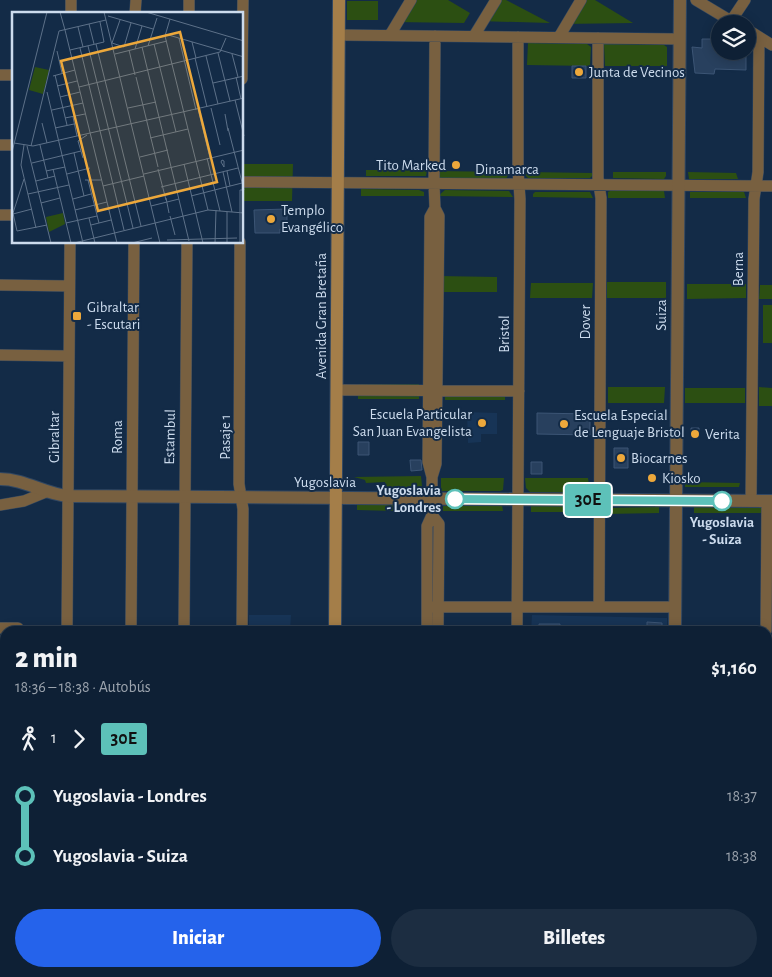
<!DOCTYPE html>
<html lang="es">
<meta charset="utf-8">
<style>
:root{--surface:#0e2035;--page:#1c2d41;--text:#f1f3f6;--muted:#9ba3ad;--line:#2e3e50;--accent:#2563eb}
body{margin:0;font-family:"Alegreya Sans",sans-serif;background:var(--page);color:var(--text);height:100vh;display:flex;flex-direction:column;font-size:19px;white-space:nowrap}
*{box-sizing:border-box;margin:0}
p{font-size:16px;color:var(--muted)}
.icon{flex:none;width:28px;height:28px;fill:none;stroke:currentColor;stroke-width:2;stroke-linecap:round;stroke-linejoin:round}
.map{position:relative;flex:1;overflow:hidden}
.sheet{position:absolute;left:0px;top:626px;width:772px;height:351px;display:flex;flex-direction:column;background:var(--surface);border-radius:15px 15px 0 0;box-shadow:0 2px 12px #0003,0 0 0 1px var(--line)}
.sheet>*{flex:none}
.badge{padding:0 10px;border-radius:4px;font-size:18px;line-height:32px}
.fabs{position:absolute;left:711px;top:15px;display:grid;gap:10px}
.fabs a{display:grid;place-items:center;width:45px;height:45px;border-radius:50%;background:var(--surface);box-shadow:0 2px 12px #0003,0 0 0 1px var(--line);font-size:25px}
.map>.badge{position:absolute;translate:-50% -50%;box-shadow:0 0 0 2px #fff}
.legs{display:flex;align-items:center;gap:8px;height:55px;padding:0 15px;font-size:16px}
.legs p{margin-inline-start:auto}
.headline{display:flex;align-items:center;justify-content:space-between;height:85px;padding:0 15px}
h1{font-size:28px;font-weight:800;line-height:38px}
.action{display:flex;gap:10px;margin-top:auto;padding:10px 15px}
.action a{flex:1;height:58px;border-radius:30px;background:var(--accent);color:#fff;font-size:20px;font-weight:800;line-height:58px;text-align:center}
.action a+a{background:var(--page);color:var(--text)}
ul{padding:0 15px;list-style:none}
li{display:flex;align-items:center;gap:18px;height:60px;font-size:19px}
li i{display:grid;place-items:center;width:8px;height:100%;margin:0 6px;background:currentColor}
li i::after{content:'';width:12px;height:12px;margin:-6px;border:4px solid;border-radius:50%;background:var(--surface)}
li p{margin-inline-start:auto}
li:first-child i{background:linear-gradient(#0000 50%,currentColor 0)}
li:last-child i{background:linear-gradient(currentColor 50%,#0000 0)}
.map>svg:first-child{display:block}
.built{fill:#173456}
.green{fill:#2c4f12}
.building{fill:#28405e;stroke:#3c5575}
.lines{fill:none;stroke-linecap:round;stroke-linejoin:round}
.minor-casing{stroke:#314762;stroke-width:12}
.tertiary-casing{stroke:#314762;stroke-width:14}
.secondary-casing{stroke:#314762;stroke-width:14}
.minor{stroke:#786040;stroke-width:11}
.tertiary{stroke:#786040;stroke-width:12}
.secondary{stroke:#a47e49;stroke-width:12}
.line-1-casing{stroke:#fff;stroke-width:11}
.line-1{stroke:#5dc1b9;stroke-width:8}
.poi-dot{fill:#eda83b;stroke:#132b47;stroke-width:2}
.stop-1-dot{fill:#fff;stroke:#5dc1b9;stroke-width:2.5}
.labels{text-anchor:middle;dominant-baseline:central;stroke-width:4;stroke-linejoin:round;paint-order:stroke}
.poi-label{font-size:15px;fill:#ccdbed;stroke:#132b47;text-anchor:start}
.street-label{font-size:15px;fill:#ccdbed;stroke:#132b47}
.stop-label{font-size:15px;font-weight:bold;fill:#ccdbed;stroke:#132b47;text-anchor:end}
.inset-road{fill:none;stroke:#5d7189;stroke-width:1}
.view{fill:#eda83b;fill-opacity:0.15;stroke:#eda83b;stroke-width:2.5}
.inset-edge{fill:none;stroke:#ccdbed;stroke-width:2.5}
</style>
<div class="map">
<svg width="772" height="977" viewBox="0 0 772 977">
<rect width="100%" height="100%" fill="#132b47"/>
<path class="built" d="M467,412L497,413V434H481V442L468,443Z
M249,615H291L290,631H249Z
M532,615L667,618V631H531Z"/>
<path class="green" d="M406,0H448L470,13L464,23L394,22Z
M489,0H506L550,23L478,21Z
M575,0H595L633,23L562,24Z
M347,1H378V20H347Z
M528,43L587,44L591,47L590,66L527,65Z
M604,44L664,45L667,47V66H605Z
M243,164H293L292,201H243Z
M366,170H427L426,176H366Z
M433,171L510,172L506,179L438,178Z
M525,172L592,173V176L590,178H528L526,176Z
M613,172H666V176L664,179L613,178Z
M688,172L736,173L738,179H689Z
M361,189L419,190L424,192V196H361Z
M445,190L509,191L513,197L438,196Z
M610,191H664L665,198H608V192Z
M535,192H590L593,198L533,197V194Z
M690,192H744L746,198H690Z
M438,276L497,277V292H438Z
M607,282H666V298H607Z
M531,283H593L592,298H530Z
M687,284H746V298L687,299Z
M760,285H772V299H759Z
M763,305H772V343H763Z
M358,384H419V399H358Z
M445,385H505V400H445Z
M608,387H665L664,403H608Z
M759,387L772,388V406H759Z
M685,388H745V403H685Z
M421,476L422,486L419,489L385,490V482L366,483L365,480L354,477Z
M441,478H504L503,490L500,491H441Z
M525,478H588L590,493L530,492L526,488Z
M685,482L740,483L739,487H685Z
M357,505H394V511L357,510Z
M502,505L503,511H443V506Z
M531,505L588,506L593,512H531Z
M659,507V513L606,514V508Z
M694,507L763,508V513H694Z"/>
<path class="building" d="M702,39H719L720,51H746V70L715,69L714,74L695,73L692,47L702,48Z
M572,66H586V78H572Z
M287,209V229H280V233H255L254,210Z
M537,413L590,414V435L537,434Z
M691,428H699V437H691Z
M358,442H369V455H358Z
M614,448H628V468H614Z
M410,460H421L422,470L411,471Z
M531,462H542V474H531Z
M647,622L662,623V631H647Z
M539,624H560V631H539Z"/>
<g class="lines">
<g class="minor-casing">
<path id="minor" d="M696,0L736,24
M71,14V0
M135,14L136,0
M189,14V0
M731,21L745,0
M748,30L772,45
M339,35L679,39
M390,35L411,0
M474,36L496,0
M559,37L581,0
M598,38V178L601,198L599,607
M0,75H14
M242,79L243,0
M0,145H14
M242,182L772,186
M0,215H14
M240,242L239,484L243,509L242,631
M0,285L69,286
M0,355L69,356
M337,390L519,391
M432,477L436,464L439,216L435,208L434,184L435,36
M751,501L754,199L758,172L759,37
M0,505L24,501L46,492
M432,515L439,524L438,631
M427,607H675
M0,628H18
M67,631L70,242
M131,631L134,242
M184,631L187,242
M427,631V526L432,515V477L428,462L430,217L435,208
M517,631L520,199L518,170V37
M766,631L767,501
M0,698H5
M768,706H772
M0,766H5
M768,817H772
M768,925H772
M0,931H5
M425,972V977
M436,972V977
M594,972V977
M65,977V972
M129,977V972
M186,977V972
M241,977V972
M514,977V972
M749,977V972"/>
</g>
<g class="tertiary-casing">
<path id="tertiary" d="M0,479C25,479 44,494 68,496L772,501
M675,631L680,0
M673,977V972"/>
</g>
<g class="secondary-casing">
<path id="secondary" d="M335,631L339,0
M334,977V972"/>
</g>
<use href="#minor" class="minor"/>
<use href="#tertiary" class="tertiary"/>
<use href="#secondary" class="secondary"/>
</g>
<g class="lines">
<g class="line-1-casing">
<path id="line-1" d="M455,499L722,501"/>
</g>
<use href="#line-1" class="line-1"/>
</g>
<g class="poi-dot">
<circle cx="579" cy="72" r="5"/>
<circle cx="456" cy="165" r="5"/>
<circle cx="271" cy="219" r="5"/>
<rect x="72" y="311" width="10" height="10" rx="2.5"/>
<circle cx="482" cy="423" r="5"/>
<circle cx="564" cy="424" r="5"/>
<circle cx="695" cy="434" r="5"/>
<circle cx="621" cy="458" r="5"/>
<circle cx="652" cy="478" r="5"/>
</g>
<g class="stop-1-dot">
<circle cx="455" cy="499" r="9"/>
<circle cx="722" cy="501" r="9"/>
</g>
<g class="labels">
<g class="poi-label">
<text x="589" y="72">Junta de Vecinos</text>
<text x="446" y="165" text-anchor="end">Tito Marked</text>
<text x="281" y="210">Templo<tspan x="281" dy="17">Evangélico</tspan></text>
<text x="87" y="307">Gibraltar<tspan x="87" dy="17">- Escutari</tspan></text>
<text x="472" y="414" text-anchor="end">Escuela Particular<tspan x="472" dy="17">San Juan Evangelista</tspan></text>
<text x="574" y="415">Escuela Especial<tspan x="574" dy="17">de Lenguaje Bristol</tspan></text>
<text x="705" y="434">Verita</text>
<text x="631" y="458">Biocarnes</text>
<text x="662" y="478">Kiosko</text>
</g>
<g class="street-label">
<text x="507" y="169">Dinamarca</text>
<text transform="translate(738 269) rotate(-90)">Berna</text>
<text transform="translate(661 315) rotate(-90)">Suiza</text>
<text transform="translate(321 316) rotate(-90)">Avenida Gran Bretaña</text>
<text transform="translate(585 322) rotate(-90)">Dover</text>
<text transform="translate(504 334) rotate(-90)">Bristol</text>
<text transform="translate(54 437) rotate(-90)">Gibraltar</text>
<text transform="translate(117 437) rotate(-90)">Roma</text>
<text transform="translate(170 437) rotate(-89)">Estambul</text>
<text transform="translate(225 437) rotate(-90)">Pasaje 1</text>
<text x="325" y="482">Yugoslavia</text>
</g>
<g class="stop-label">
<text x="441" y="490">Yugoslavia<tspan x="441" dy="17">- Londres</tspan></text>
<text x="722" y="522" text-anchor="middle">Yugoslavia<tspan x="722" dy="17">- Suiza</tspan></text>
</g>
</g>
<g transform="translate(12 12)">
<rect width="231" height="231" fill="#132b47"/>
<path d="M23,55L37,58L31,82L17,78ZM51,201L53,212L37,220L34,205Z" fill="#2c4f12"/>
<path class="inset-road" d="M48,0L53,18M92,0L148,231M134,0L232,29M96,4L141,17M158,7L153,24L196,198M108,8L100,31L112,35M77,12L82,32M66,15L71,35M53,18L105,231M153,22L232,45M167,26L184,98M180,30L184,46M84,32L129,214M142,32L164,120M76,34L121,216M136,34L145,6M112,35L119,11M130,35L177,229M68,36L112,218M123,37L130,14M58,38L92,30L88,10M117,38L123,63M45,39L50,61M206,41L218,89M103,42L155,29M220,42L226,65M194,44L206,92M183,46L195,95M43,63L55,113M41,64L63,58M124,65L146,155M224,65L229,87M201,71L232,64M45,74L65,69M67,75L208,40L214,26M35,80L71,231M48,85L68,80M223,88L232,124M116,96L144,90M199,96L208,133M186,97L198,146M40,98L71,91M213,102L216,119M61,105L65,124M53,106L73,102M30,111L35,131M43,116L62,112M216,116L232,178H228M138,126L176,117M2,131L21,134L232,86M12,133L9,153L24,216M28,133L36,166M15,134L39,231M19,134L47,19L94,8M0,140L35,0M62,141L72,184M128,145L156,138M71,146L66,129L75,123M195,146L208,199M210,148L212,149V155L209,150ZM20,151L69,139M172,152L191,231M41,157L59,231M146,157L154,188M34,159L53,155M215,159L218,174M211,160L220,200M55,162L78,156M132,162L232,138M12,167L1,201L5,219L35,213M73,168H89M76,168L87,211M24,169L43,164M91,174L132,164M149,175L226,156M16,182L57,173M179,184L230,171M154,186L157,201M61,187L79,182M29,191L48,186M139,194L167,187M63,198L95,190M215,200V231M1,202L20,197M158,204L163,223M77,206L83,231M54,211L85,204M79,213L99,208M155,228L225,226M62,231L196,198L232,201M120,231L140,226M203,231L204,198M228,231V178"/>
<path class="view" d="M168,20L205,170L86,199L49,49Z"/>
<rect width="231" height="231" class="inset-edge"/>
</g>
</svg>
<div class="fabs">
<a><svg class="icon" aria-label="layers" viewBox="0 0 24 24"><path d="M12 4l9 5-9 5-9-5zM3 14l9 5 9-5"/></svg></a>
</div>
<b class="badge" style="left:588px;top:500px;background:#5dc1b9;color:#111">30E</b>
<section class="sheet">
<div class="headline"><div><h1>2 min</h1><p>18:36 – 18:38 · Autobús</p></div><b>$1,160</b></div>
<div class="legs"><svg class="icon" aria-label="walk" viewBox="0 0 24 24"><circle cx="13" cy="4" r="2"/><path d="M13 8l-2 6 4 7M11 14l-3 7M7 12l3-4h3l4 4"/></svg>1<svg class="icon" aria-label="forward" viewBox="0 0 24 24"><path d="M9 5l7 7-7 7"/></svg><b class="badge" style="background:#5dc1b9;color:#111">30E</b></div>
<ul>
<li><i style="color:#5dc1b9"></i><b>Yugoslavia - Londres</b><p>18:37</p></li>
<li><i style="color:#5dc1b9"></i><b>Yugoslavia - Suiza</b><p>18:38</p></li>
</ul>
<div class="action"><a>Iniciar</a><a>Billetes</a></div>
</section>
</div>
